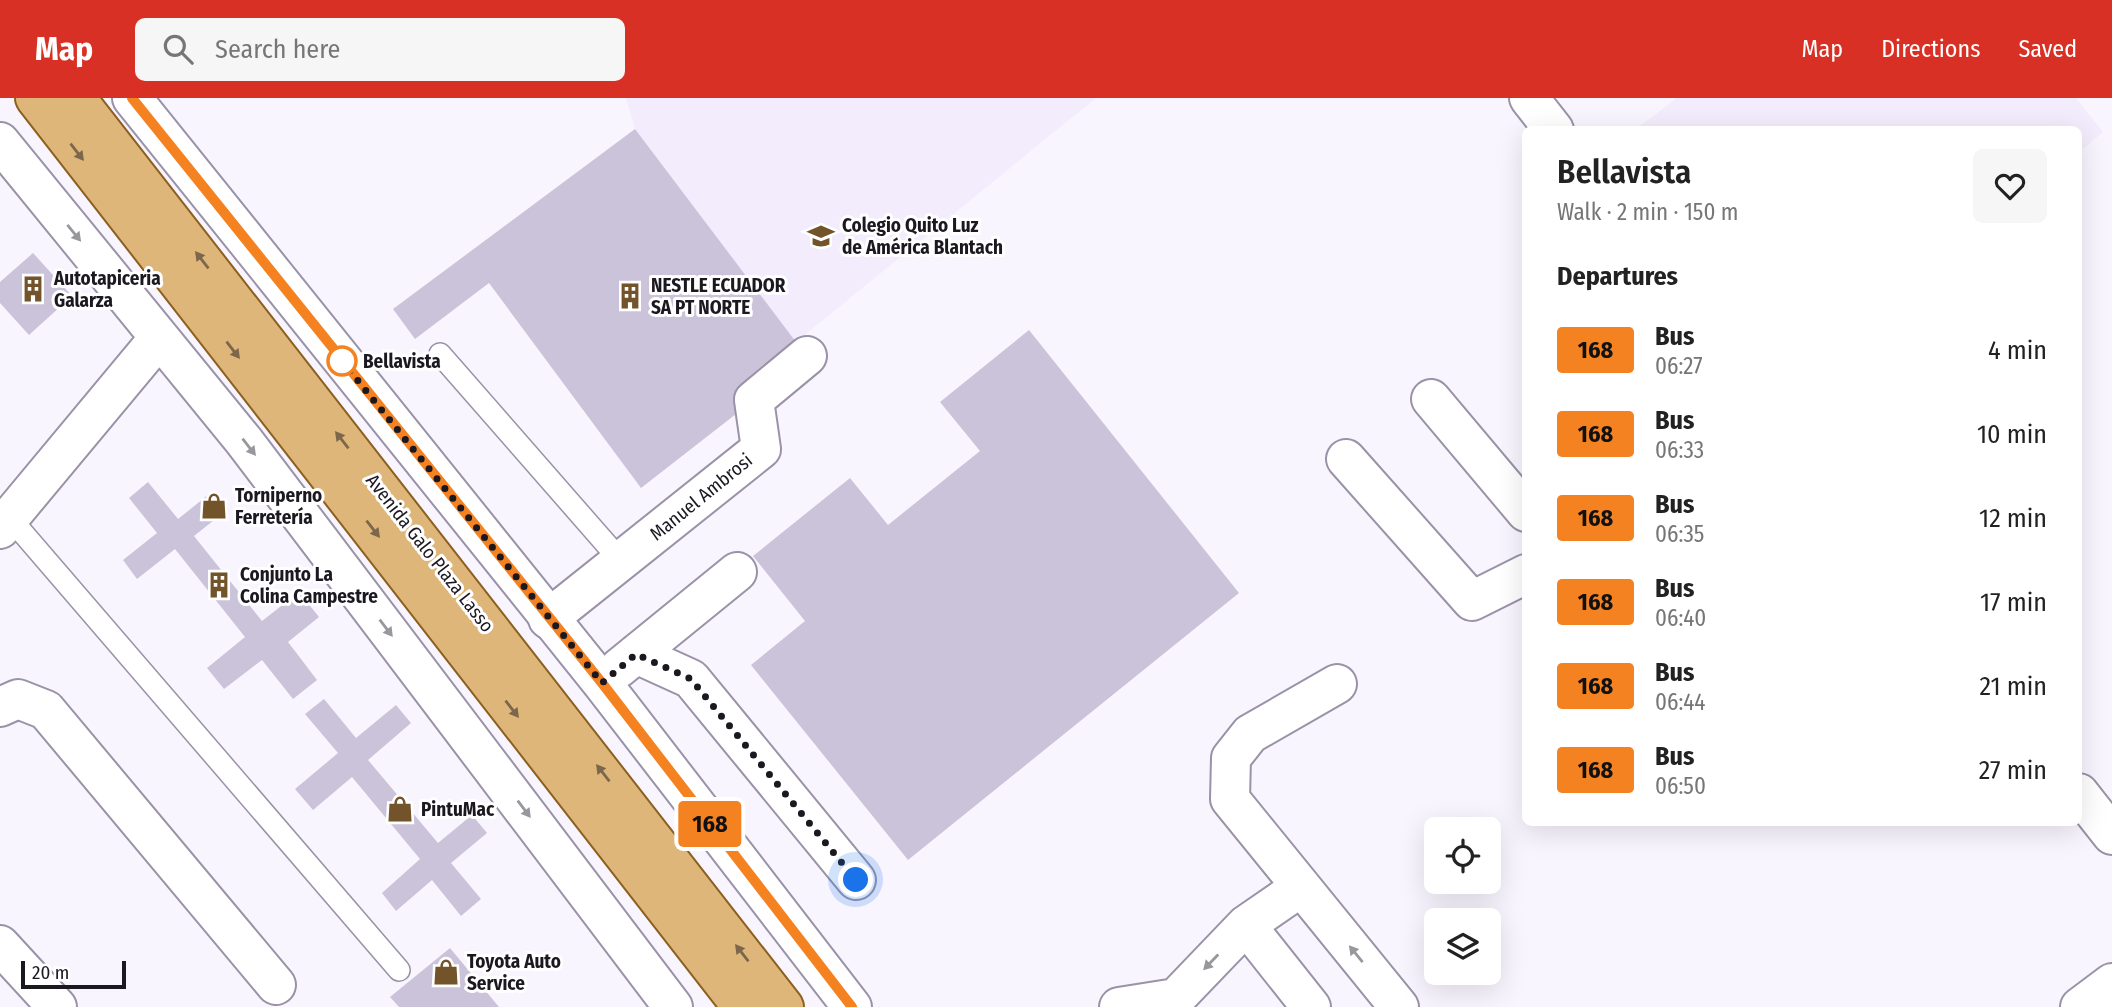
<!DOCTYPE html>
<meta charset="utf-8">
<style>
:root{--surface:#fff;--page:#f6f6f6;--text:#222;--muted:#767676;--accent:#d93025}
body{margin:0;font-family:"Fira Sans Condensed",sans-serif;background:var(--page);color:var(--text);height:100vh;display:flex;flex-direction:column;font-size:26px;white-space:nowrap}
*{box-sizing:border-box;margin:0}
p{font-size:23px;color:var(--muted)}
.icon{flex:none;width:38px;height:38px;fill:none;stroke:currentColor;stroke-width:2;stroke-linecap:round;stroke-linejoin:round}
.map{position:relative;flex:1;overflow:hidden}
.details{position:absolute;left:1522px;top:28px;width:560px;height:700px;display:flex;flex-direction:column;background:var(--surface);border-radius:10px;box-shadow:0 7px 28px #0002}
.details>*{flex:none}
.badge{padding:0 14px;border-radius:5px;font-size:24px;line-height:46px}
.fabs{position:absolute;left:1424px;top:719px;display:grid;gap:14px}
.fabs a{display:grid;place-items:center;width:77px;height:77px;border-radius:10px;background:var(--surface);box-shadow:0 7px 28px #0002;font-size:35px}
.scale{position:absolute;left:21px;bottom:18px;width:105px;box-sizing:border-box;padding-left:7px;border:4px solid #1b1820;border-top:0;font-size:19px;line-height:24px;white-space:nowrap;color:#1b1820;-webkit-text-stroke:5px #fff;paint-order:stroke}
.you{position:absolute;width:35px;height:35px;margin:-18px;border:5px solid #fff;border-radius:50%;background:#1a73e8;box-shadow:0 0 0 10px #1a73e833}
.map>.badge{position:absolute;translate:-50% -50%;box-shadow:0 0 0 4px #fff}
h2{padding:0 35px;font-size:26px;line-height:63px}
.round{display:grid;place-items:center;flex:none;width:74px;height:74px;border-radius:10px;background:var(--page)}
.headline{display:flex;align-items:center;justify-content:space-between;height:119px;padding:0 35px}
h1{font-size:33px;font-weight:600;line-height:52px}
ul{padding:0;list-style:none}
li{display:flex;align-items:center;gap:21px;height:84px;padding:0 35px}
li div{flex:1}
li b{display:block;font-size:26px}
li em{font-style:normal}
li .badge{min-width:77px;font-weight:700;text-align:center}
header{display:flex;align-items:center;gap:42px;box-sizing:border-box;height:98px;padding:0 35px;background:var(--accent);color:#fff}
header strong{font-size:33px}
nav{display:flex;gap:38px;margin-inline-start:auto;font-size:24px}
.search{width:490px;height:63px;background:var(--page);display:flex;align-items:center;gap:18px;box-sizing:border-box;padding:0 24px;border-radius:10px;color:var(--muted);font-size:26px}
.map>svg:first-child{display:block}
.built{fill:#f2ecfd}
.building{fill:#cbc3d9}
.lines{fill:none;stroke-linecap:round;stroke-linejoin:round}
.lane-casing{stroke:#9a92a7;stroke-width:24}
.street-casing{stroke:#9a92a7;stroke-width:42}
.secondary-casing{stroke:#9a92a7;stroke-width:42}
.primary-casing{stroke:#8c5f1f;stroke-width:42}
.lane{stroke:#fff;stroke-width:21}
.street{stroke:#fff;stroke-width:38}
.secondary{stroke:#fff;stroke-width:38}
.primary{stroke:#dfb679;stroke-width:38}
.oneway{fill:#7d674c}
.oneway2{fill:#98979b}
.line-casing{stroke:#fff;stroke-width:16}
.line{stroke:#f58220;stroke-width:10}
.walk{stroke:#1b1820;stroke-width:7;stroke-dasharray:0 12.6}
.stop-dot{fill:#fff;stroke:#f58220;stroke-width:3.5}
.labels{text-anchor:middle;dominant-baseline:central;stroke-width:6;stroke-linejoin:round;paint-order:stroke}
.poi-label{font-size:19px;font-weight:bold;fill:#1b1820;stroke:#fff;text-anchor:start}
.stop-label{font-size:19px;font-weight:bold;fill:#1b1820;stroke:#fff;text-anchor:start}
.street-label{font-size:19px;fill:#1b1820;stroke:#fff}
</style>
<header>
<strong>Map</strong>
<div class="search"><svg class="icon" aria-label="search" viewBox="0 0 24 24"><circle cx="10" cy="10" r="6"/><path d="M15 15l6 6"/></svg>Search here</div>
<nav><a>Map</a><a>Directions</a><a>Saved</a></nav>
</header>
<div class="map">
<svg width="2112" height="909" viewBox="0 0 2112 909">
<rect width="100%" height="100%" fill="#f8f5fe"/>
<path class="built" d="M626,0H1096L796,244L635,31Z
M1677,0H2076L2103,34L2079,54V32L1636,31Z"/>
<path class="building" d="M635,31L796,244L754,302L641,390L489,185L415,241L393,211Z
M33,155L72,198L29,237L0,205V184Z
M1029,232L1239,495L908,762L751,567L805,523L753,458L850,380L888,427L980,353L940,304Z
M148,384L178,421L213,393L228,411L194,438L262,523L299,494L319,519L288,544L317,582L293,601L262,562L224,591L207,570L245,539L175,451L137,481L123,462L157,435L129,400Z
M324,601L356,640L396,607L411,625L368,662L438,745L472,717L487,735L451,765L481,801L461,818L432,782L396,813L382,795L420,761L352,679L313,712L295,691L338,655L305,616Z
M450,850L499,909H399L390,899Z"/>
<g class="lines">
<g class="lane-casing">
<path id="lane" d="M440,256L621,463
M10,420L399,872"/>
</g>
<g class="street-casing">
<path id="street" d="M1529,0L1554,32
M1431,301L1526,414
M1346,361L1472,503L1526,476
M548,521L761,351L754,302L807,258
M636,556L691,581L856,782
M619,570L737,474
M1337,586L1250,636L1231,660L1230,701L1399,909
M0,609L18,601L46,612L276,887
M2079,695L2112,737
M1246,827L1311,909
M0,847L57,909
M1119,909L1176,900
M1173,909L1176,900L1246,827L1301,789
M2080,909L2112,885"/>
</g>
<g class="secondary-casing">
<path id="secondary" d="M132,0L602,585L852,909
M0,44L244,343L673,909
M0,431L159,240"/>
</g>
<g class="primary-casing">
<path id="primary" d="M35,0L742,909
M76,0L784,909"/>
</g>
<use href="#lane" class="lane"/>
<use href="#street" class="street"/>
<use href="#secondary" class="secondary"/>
<use href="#primary" class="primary"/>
</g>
<defs><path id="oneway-solid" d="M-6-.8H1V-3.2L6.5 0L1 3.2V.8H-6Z" transform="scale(1.75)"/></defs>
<g class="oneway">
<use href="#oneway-solid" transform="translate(77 54) rotate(52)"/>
<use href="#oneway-solid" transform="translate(202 162) rotate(-128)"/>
<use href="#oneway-solid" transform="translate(233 252) rotate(52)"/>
<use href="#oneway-solid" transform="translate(342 342) rotate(-128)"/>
<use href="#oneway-solid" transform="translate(373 431) rotate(52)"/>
<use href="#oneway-solid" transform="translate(512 611) rotate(52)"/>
<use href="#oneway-solid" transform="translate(603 675) rotate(-128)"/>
<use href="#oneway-solid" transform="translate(742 855) rotate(-128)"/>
</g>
<g class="oneway2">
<use href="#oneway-solid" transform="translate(74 135) rotate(51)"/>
<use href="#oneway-solid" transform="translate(249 349) rotate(52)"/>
<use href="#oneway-solid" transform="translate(386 530) rotate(53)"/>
<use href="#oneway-solid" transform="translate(524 711) rotate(53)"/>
<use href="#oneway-solid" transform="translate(1356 856) rotate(-129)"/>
<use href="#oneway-solid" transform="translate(1211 864) rotate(134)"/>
</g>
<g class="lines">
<g class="line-casing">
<path id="line" d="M132,0L602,585L852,909"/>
</g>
<use href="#line" class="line"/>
<path class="walk" d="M342,263L602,585L636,556L691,581L856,782"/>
</g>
<defs>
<g id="school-bare" transform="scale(2.1)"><path d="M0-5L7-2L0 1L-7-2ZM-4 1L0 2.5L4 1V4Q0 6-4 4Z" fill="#735329" stroke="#fff" stroke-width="2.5" paint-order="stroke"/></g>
<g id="building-bare" transform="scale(2.1)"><path d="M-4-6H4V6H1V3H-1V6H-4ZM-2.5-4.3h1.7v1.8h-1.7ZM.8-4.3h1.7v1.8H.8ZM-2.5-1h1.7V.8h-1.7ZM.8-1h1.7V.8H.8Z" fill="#735329" stroke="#fff" stroke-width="2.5" paint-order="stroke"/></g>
<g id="shop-bare" transform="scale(2.1)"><path d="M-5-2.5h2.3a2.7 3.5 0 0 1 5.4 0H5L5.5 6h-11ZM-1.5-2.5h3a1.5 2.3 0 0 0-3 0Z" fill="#735329" stroke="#fff" stroke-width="2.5" paint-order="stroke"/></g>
</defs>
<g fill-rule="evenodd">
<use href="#school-bare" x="821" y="138"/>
<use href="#building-bare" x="33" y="191"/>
<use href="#building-bare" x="630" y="198"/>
<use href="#shop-bare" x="214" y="408"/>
<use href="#building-bare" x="219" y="487"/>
<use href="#shop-bare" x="400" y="711"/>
<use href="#shop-bare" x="446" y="874"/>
</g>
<circle class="stop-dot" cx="342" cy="263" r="14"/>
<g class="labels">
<g class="poi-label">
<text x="842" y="127">Colegio Quito Luz<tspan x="842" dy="22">de América Blantach</tspan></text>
<text x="54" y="180">Autotapiceria<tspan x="54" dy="22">Galarza</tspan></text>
<text x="651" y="187">NESTLE ECUADOR<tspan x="651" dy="22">SA PT NORTE</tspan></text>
<text x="235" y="397">Torniperno<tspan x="235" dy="22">Ferretería</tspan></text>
<text x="240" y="476">Conjunto La<tspan x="240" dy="22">Colina Campestre</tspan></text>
<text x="421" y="711">PintuMac</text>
<text x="467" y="863">Toyota Auto<tspan x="467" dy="22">Service</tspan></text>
</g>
<g class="stop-label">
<text x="363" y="263">Bellavista</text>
</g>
<g class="street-label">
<text transform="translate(701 399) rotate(-39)">Manuel Ambrosi</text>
<text transform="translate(430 455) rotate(52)">Avenida Galo Plaza Lasso</text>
</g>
</g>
</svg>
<div class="fabs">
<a><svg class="icon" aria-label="locate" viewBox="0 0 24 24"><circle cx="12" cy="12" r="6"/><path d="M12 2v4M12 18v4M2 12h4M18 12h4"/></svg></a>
<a><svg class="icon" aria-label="layers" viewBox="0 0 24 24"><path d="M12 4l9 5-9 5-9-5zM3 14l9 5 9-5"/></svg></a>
</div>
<div class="scale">20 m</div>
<div class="you" style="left:856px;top:782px"></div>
<b class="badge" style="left:710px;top:726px;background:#f58220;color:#111">168</b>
<section class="details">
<div class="headline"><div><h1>Bellavista</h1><p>Walk · 2 min · 150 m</p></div><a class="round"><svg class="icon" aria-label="heart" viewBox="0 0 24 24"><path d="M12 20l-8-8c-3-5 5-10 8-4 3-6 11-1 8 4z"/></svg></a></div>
<h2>Departures</h2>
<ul>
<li><span class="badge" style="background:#f58220;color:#111">168</span><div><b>Bus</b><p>06:27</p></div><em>4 min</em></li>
<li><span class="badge" style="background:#f58220;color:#111">168</span><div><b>Bus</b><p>06:33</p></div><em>10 min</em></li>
<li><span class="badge" style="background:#f58220;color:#111">168</span><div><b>Bus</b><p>06:35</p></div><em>12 min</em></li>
<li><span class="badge" style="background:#f58220;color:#111">168</span><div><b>Bus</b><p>06:40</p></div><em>17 min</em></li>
<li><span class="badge" style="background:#f58220;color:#111">168</span><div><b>Bus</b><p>06:44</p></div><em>21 min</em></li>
<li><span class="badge" style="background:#f58220;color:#111">168</span><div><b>Bus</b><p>06:50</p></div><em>27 min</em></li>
</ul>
</section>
</div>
